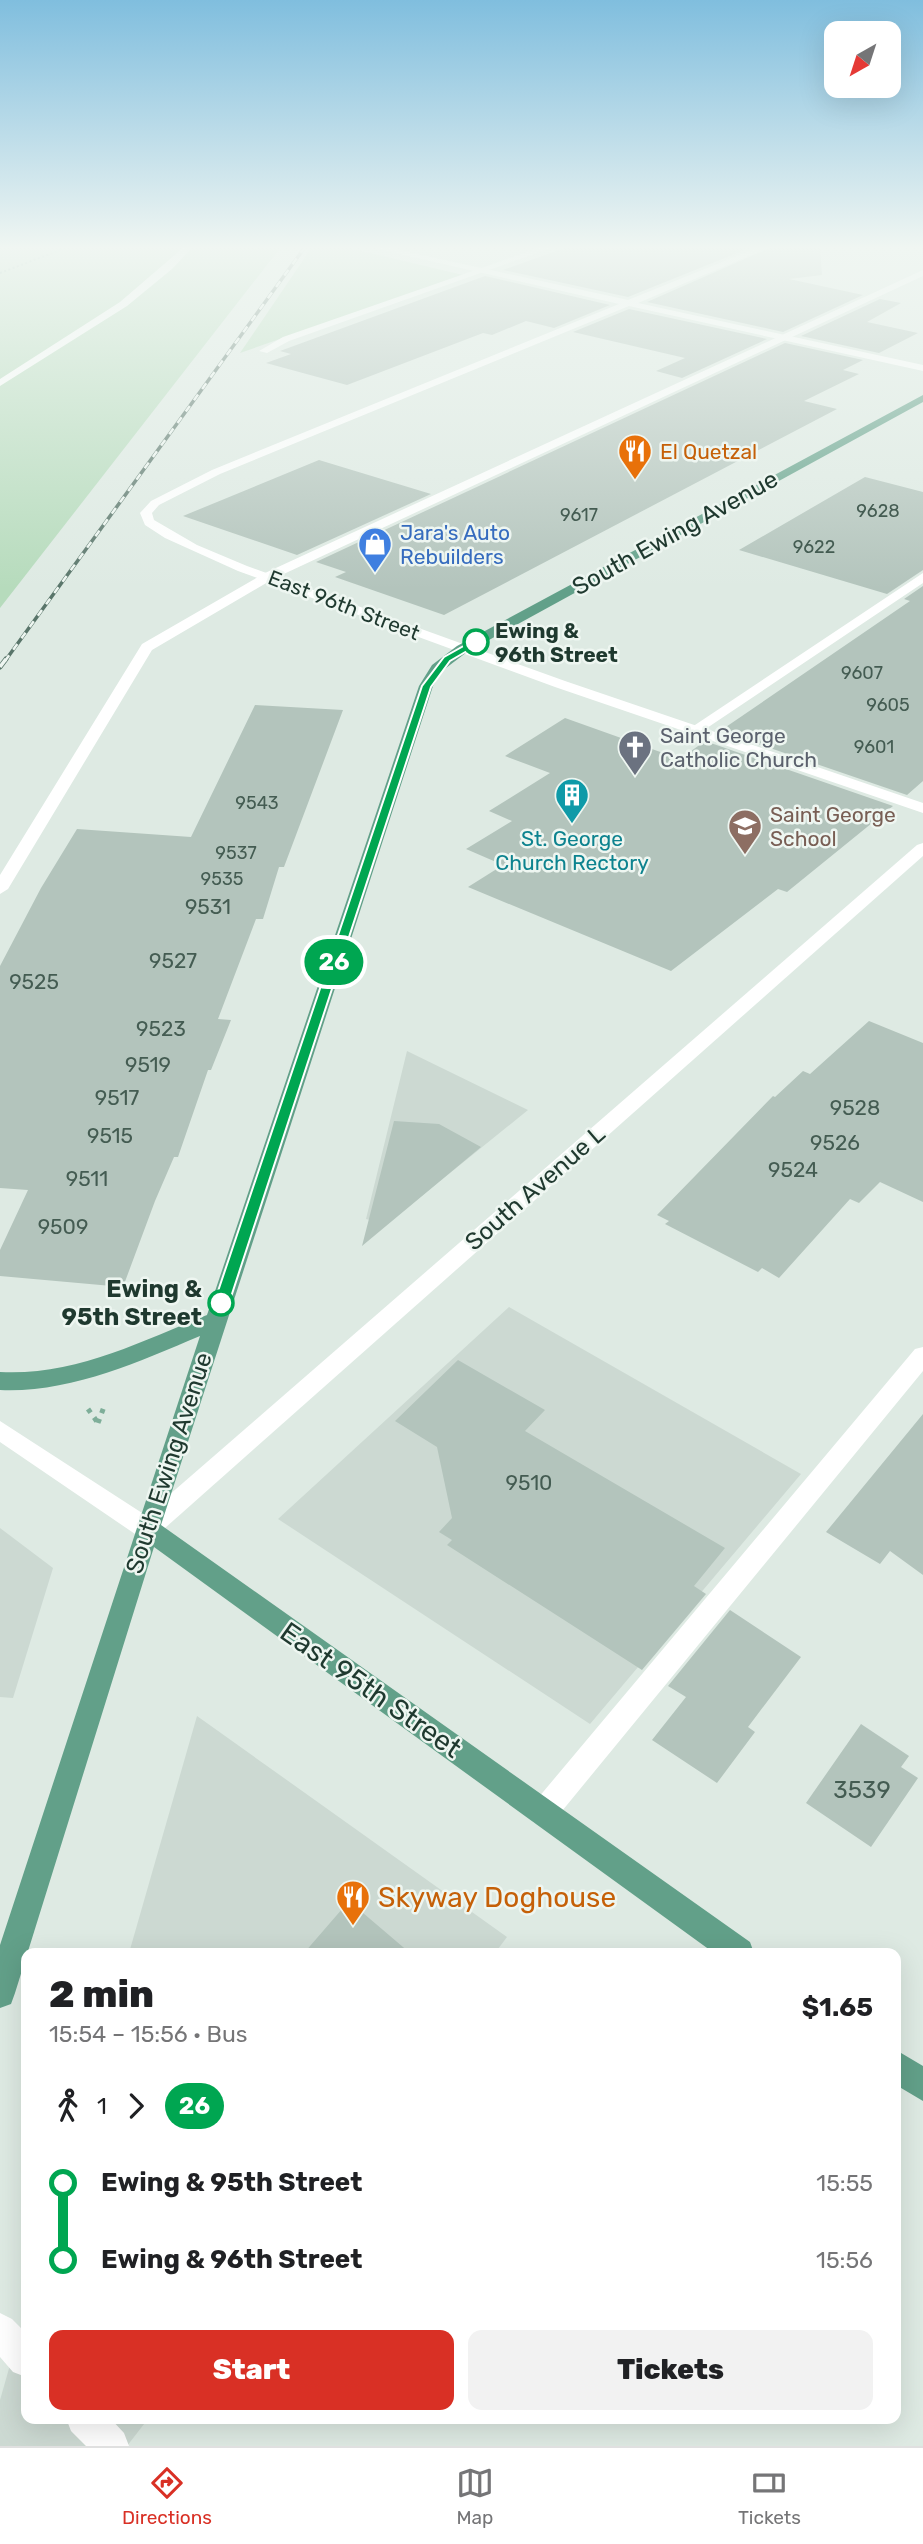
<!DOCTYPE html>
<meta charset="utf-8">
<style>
:root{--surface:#fff;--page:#f2f2f2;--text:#202124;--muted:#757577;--line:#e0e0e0;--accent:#d93025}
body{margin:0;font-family:Rubik,sans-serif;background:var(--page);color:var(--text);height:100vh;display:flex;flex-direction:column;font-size:26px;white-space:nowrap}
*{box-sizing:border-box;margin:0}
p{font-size:23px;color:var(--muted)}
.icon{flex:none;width:38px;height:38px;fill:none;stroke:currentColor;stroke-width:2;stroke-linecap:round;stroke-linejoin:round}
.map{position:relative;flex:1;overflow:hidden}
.panel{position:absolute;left:21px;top:1948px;width:880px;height:476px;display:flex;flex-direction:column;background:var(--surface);border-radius:14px;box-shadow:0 7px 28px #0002}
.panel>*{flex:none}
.badge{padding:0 14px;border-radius:23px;font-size:24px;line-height:46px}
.needle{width:46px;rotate:219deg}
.controls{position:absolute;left:824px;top:21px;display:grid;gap:14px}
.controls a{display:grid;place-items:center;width:77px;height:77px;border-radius:14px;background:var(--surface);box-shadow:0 7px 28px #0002;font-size:35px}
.map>.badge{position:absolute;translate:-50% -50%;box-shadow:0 0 0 4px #fff}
.legs{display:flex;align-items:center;gap:10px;height:77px;padding:0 28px;font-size:23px}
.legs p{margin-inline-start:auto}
.summary{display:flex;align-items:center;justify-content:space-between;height:119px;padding:0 28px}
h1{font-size:38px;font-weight:800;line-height:52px}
.button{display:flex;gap:14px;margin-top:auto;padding:14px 28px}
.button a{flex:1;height:80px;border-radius:14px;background:var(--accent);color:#fff;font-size:28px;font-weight:800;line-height:80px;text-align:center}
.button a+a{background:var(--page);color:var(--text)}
ul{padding:0 28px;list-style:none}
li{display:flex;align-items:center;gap:24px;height:77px;font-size:26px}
li i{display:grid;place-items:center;width:10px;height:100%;margin:0 9px;background:currentColor}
li i::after{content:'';width:18px;height:18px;margin:-9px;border:5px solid;border-radius:50%;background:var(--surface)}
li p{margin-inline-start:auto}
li:first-child i{background:linear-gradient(#0000 50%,currentColor 0)}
li:last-child i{background:linear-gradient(currentColor 50%,#0000 0)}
.tabs{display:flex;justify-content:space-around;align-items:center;height:98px;border-top:2px solid var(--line);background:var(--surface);font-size:19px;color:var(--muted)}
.tabs a{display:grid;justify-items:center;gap:4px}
.tabs .selected{color:var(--accent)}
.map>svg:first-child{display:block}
.built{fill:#ccd9d2}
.green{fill:#b6dbbc}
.building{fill:#b3c4bc}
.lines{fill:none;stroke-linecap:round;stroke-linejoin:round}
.path-far1{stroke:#7eae99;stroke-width:2;stroke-dasharray:2 2.5;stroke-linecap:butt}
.path{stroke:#7eae99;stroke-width:5;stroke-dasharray:4.5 6;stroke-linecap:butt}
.service{fill:#fff;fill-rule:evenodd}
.minor{fill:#fff;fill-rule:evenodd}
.tertiary{fill:#fff;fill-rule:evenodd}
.primary{fill:#62a089;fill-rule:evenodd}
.rail-far1-casing{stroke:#59756a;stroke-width:3.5}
.rail-casing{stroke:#59756a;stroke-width:5}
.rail-far1{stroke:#eef6f1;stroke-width:2.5;stroke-dasharray:7;stroke-linecap:butt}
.rail{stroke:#eef6f1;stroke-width:3.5;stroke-dasharray:11;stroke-linecap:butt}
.line-1{fill:#00a651;stroke:#fff;stroke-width:2}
.stop-1-dot{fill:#fff;stroke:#00a651;stroke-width:3.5}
.labels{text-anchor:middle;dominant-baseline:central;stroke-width:5;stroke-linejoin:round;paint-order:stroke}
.far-number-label{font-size:18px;fill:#445c52}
.far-food-label{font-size:21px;fill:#c56008;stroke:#eef6f1;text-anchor:start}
.far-shop-label{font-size:21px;fill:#366cbe;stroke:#eef6f1;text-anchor:start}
.far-street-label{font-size:21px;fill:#1f392f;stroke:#eef6f1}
.far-stop-label{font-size:21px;font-weight:bold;fill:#1f392f;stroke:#eef6f1;text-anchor:start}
.far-worship-label{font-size:21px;fill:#5b616d;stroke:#eef6f1;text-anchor:start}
.far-education-label{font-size:21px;fill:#785e54;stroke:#eef6f1;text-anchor:start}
.far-culture-label{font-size:21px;fill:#0d838f;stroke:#eef6f1}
.number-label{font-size:21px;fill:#445c52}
.street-label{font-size:24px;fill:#1f392f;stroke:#eef6f1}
.stop-label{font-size:24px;font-weight:bold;fill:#1f392f;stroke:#eef6f1;text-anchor:end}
.near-number-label{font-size:24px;fill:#445c52}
.near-street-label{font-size:28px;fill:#1f392f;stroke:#eef6f1}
.near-food-label{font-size:28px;fill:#c56008;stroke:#eef6f1;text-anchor:start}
</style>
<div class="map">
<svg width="923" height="2446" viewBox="0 0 923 2446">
<rect width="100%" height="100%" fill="#deeae3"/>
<path class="built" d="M407,1051L528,1110L387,1224L366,1219Z
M509,1307L801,1474L590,1724L278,1519Z
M0,1528L53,1568L13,1698L0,1697Z
M197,1716L507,1937L495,1953H129Z
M26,2309V2418L148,2419L127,2446H0V2400Z"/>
<path class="green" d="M0,247H281L0,608Z
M312,247H345L463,275L240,353Z"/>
<path class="building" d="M567,247H752L628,297L503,270Z
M772,247H820L822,275L789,279L863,295L783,332L647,302Z
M485,276L610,305L554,328L526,321L492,335L483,333L347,385L266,363L291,354L280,351Z
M880,299L901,303L867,322L918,333L879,353L801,336Z
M629,309L767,339L682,378L656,371L685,358L573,332Z
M785,343L863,360L843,370L859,374L804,401L837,409L444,615L335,577L346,572L316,562Z
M319,460L431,494L297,555L183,516Z
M865,477L923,492V570L887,594L739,550Z
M923,586V781L907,795L720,731L910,601L904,599Z
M255,705L343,710L284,867H279L263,919H256L218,1019L231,1020L211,1070H208L178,1157H174L155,1201L123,1287L0,1276V1250L28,1190L0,1188V966L41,888L77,829L191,837Z
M565,718L680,759L705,741L893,806L787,892L778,889L671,971L468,887L503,865L466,849L512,821L489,811L550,773L505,756Z
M869,1021L923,1043V1202L880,1182L859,1203L850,1199L779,1278L762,1268L758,1272L665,1224L669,1221L657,1215L773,1096L775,1097L803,1071L810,1074Z
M394,1121L439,1124L481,1147L362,1246Z
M458,1360L545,1410L525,1431L725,1548L694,1586L706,1594L642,1670L447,1545L452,1540L439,1532L452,1518L437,1447L395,1421Z
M923,1414V1575L890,1551L880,1564L826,1532Z
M730,1610L801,1657L748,1727L755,1732L717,1783L652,1740L686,1697L668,1686Z
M861,1724L909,1756L901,1767L918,1778L871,1847L806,1803Z
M349,1901L410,1953H304Z"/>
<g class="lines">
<path class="path-far1" d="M0,273L68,247"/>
<path class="path" d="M88,1409L98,1423
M98,1423L105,1404"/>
<path class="service" d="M542,247H554L289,341L267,353L259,351L283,337Z
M923,270V276L273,579L152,650L8,889L0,894V875L142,644L265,573Z
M923,573V583L701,732L696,733L689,729Z
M923,1347V1371L553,1822L543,1826L533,1822L529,1813L533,1804L915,1349Z
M0,2313L12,2319L26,2333V2377L13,2372L0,2357Z
M66,2418H110L124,2433L129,2446H86L71,2431Z"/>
<path class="minor" d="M184,247H193L172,269L127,306L0,386V379L120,302Z
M369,247H385L628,300L759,247H770L638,303L923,365V371L629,306L220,474L159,505L152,513L154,520L197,545L247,566L565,681L923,803V813L555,687L238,571L165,538L145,525L140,513L151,501L212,470L619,304Z
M0,1421L156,1522L159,1529L156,1536L147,1539L138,1536L0,1442Z"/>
<path class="tertiary" d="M923,843V856L156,1536L147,1539L138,1536L135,1529L138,1522L917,845Z"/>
<path class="primary" d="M923,395V402L467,652L442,671L433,686L161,1525L750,1942L754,1953H714L154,1547L15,1993L11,2004L0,2008V1945L200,1336C136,1363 70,1393 0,1390V1372C74,1376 140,1342 207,1315L419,686L432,665L457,646Z
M896,2050L923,2066V2101L896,2085Z"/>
<g class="rail-far1-casing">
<path id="rail-far1" d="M5,661L305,247"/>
</g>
<g class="rail-casing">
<path id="rail" d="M0,667L6,659"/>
</g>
<use href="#rail-far1" class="rail-far1"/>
<use href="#rail" class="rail"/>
</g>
<linearGradient id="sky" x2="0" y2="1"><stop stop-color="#80bede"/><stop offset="0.42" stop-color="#f0f6f2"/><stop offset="1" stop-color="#f0f6f2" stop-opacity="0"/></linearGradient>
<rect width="923" height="589" fill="url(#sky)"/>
<path class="line-1" d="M476,639L479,644L450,661L431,687L229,1303L221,1308L216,1306L214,1303L422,686L444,657Z"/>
<defs>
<g id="restaurant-pin" transform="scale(1.75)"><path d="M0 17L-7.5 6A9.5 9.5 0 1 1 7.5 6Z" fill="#e8710a" stroke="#eef6f1"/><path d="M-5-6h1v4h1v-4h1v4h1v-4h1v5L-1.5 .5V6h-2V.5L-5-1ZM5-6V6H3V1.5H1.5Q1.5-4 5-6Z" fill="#fff"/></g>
<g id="shop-pin" transform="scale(1.75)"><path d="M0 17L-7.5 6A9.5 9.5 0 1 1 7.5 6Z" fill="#3f7fe0" stroke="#eef6f1"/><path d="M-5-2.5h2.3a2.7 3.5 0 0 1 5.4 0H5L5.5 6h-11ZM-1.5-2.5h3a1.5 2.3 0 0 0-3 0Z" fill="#fff"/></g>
<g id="church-pin" transform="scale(1.75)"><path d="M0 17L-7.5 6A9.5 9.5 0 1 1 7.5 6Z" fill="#6b7280" stroke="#eef6f1"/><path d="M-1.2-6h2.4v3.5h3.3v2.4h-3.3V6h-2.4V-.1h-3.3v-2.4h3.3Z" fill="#fff"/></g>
<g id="building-pin" transform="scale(1.75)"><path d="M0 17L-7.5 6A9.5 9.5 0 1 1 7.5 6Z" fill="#0f9aa8" stroke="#eef6f1"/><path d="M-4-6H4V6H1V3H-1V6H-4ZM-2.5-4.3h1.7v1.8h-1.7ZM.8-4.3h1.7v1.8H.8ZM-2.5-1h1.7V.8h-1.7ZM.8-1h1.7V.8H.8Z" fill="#fff"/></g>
<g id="school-pin" transform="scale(1.75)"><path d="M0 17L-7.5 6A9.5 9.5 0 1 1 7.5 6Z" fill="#8d6e63" stroke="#eef6f1"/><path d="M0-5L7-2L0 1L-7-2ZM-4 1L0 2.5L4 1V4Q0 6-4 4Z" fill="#fff"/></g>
</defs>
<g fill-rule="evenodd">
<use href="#restaurant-pin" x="635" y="451"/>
<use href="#shop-pin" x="375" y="544"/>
<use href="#church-pin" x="635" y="747"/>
<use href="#building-pin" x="572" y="795"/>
<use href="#school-pin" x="745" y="826"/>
<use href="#restaurant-pin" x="353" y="1897"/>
</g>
<g class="stop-1-dot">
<circle cx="476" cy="642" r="12"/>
<circle cx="221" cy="1303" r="12"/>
</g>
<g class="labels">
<g class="far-number-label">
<text x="878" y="511">9628</text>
<text x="579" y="515">9617</text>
<text x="814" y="547">9622</text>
<text x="862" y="673">9607</text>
<text x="888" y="705">9605</text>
<text x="874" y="747">9601</text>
<text x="257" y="803">9543</text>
<text x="236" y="853">9537</text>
<text x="222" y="879">9535</text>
</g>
<g class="far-food-label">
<text x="660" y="451">El Quetzal</text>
</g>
<g class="far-shop-label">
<text x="400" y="532">Jara's Auto<tspan x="400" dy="24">Rebuilders</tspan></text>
</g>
<g class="far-street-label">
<text transform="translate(344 605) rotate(21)">East 96th Street</text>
</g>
<g class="far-stop-label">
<text x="495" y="630">Ewing &amp;<tspan x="495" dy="24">96th Street</tspan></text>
</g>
<g class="far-worship-label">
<text x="660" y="735">Saint George<tspan x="660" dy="24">Catholic Church</tspan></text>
</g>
<g class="far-education-label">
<text x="770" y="814">Saint George<tspan x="770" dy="24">School</tspan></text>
</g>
<g class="far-culture-label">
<text x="572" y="838">St. George<tspan x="572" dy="24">Church Rectory</tspan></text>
</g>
<g class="number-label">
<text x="208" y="906">9531</text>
<text x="173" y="960">9527</text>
<text x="34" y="981">9525</text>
<text x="161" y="1028">9523</text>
<text x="148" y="1064">9519</text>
<text x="117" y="1097">9517</text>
<text x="855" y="1107">9528</text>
<text x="110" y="1135">9515</text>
<text x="835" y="1142">9526</text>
<text x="793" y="1169">9524</text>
<text x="87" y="1178">9511</text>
<text x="63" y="1226">9509</text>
<text x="529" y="1482">9510</text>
</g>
<g class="street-label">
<text transform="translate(675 533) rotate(-29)">South Ewing Avenue</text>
<text transform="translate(535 1188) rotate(-41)">South Avenue L</text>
<text transform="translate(169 1463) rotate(-72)">South Ewing Avenue</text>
</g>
<g class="stop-label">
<text x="202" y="1289">Ewing &amp;<tspan x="202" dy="28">95th Street</tspan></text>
</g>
<g class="near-number-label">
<text x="862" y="1790">3539</text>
</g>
<g class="near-street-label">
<text transform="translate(371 1690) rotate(35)">East 95th Street</text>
</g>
<g class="near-food-label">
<text x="378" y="1897">Skyway Doghouse</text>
</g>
</g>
</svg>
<div class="controls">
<a><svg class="needle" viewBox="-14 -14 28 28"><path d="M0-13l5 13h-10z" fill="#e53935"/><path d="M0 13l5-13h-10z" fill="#757577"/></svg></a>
</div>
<b class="badge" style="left:334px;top:962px;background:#00a651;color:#fff">26</b>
<section class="panel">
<div class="summary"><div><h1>2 min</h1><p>15:54 – 15:56 · Bus</p></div><b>$1.65</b></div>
<div class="legs"><svg class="icon" aria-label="walk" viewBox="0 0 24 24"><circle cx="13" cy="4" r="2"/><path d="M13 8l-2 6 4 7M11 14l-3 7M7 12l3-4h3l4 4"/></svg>1<svg class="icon" aria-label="forward" viewBox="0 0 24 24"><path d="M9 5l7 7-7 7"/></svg><b class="badge" style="background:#00a651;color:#fff">26</b></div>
<ul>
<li><i style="color:#00a651"></i><b>Ewing &amp; 95th Street</b><p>15:55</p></li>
<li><i style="color:#00a651"></i><b>Ewing &amp; 96th Street</b><p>15:56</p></li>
</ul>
<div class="button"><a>Start</a><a>Tickets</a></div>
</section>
</div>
<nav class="tabs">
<a class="selected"><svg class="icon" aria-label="directions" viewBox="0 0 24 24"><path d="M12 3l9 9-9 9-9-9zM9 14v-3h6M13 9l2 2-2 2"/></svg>Directions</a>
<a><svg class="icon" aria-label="map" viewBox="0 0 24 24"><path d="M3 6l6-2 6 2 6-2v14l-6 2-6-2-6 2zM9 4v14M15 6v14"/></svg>Map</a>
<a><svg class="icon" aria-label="tickets" viewBox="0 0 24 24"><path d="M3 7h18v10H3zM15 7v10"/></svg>Tickets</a>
</nav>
